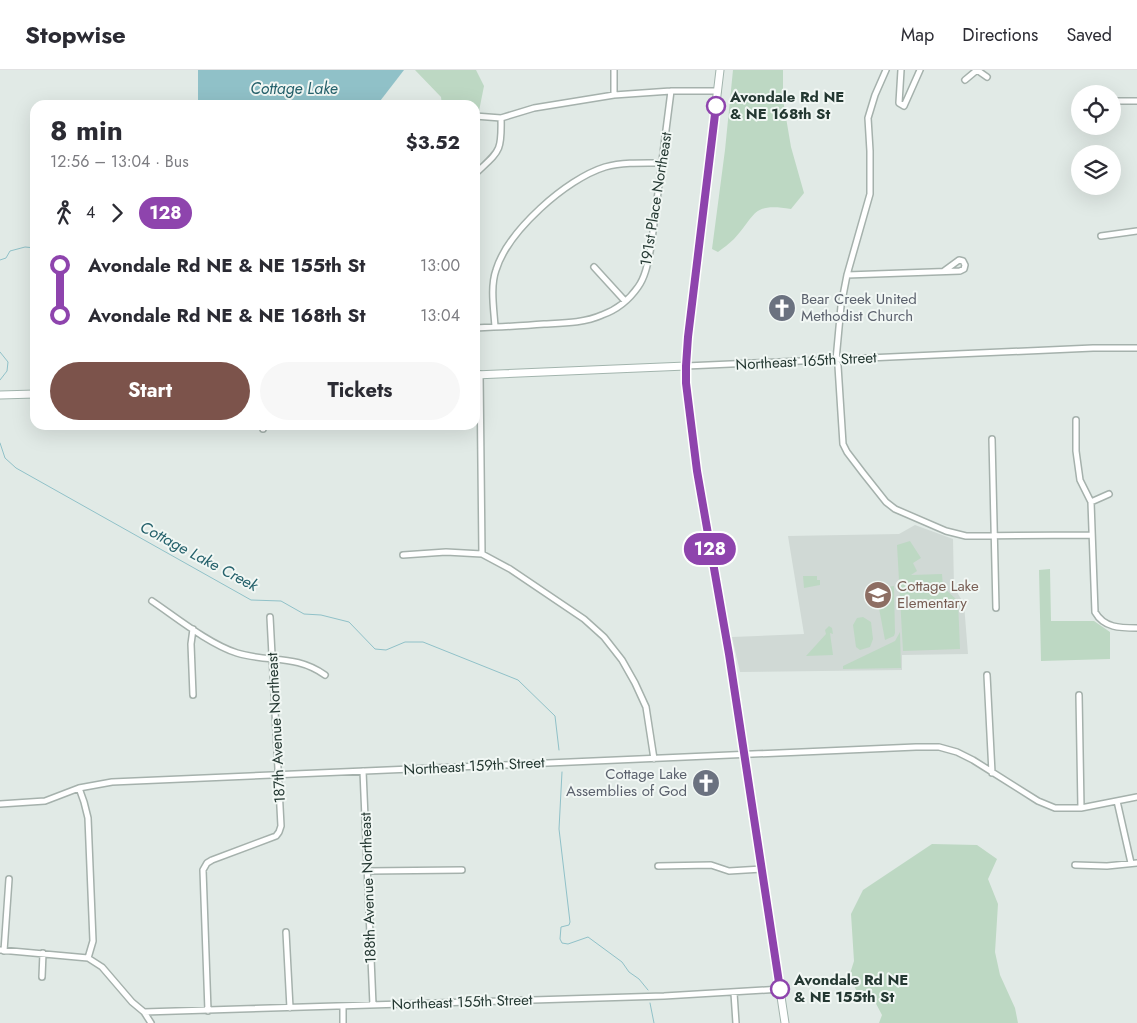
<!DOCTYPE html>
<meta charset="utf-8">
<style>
:root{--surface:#fff;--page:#f7f7f7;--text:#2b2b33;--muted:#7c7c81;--line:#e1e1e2;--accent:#7c534b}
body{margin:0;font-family:Jost,sans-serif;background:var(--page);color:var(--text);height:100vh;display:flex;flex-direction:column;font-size:19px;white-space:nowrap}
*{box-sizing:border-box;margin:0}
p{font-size:16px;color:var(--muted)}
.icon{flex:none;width:28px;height:28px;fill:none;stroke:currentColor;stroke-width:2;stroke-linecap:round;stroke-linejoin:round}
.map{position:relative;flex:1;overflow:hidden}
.drawer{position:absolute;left:30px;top:30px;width:450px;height:330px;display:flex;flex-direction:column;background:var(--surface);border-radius:15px;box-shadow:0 5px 20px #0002}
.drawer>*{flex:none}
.badge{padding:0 10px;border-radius:16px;font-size:18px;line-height:32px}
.buttons{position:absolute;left:1071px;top:15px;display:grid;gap:10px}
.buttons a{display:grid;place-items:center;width:50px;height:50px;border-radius:50%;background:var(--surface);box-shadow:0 5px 20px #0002;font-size:25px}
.map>.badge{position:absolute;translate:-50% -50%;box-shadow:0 0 0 2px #fff}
.legs{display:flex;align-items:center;gap:8px;height:55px;padding:0 20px;font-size:16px}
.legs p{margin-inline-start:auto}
.headline{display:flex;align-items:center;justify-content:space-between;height:85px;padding:0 20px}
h1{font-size:28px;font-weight:700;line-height:38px}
.primary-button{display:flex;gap:10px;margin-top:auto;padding:10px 20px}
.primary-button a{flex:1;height:58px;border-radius:30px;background:var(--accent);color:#fff;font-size:20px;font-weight:700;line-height:58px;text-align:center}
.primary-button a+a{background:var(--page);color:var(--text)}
ul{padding:0 20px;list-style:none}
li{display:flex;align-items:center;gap:18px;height:50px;font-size:19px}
li i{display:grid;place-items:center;width:8px;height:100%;margin:0 6px;background:currentColor}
li i::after{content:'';width:12px;height:12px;margin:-6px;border:4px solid;border-radius:50%;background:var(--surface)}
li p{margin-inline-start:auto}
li:first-child i{background:linear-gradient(#0000 50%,currentColor 0)}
li:last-child i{background:linear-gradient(currentColor 50%,#0000 0)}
header{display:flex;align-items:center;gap:30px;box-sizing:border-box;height:70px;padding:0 25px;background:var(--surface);border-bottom:1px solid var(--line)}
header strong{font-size:24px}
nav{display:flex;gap:28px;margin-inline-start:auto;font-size:18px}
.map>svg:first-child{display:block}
.built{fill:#d0d9d5}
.green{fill:#bdd8c3}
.water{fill:#90c1c8}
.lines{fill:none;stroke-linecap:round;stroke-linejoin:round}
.stream{stroke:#90c1c8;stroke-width:1}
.street-casing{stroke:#a5b1ac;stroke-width:8}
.secondary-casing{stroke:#a2b4ad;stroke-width:9}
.street{stroke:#fff;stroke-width:5}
.secondary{stroke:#fff;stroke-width:7}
.line-1-casing{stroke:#fff;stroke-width:11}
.line-1{stroke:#8e44ad;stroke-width:8}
.stop-1-dot{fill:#fff;stroke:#8e44ad;stroke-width:2.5}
.labels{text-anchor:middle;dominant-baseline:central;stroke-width:4;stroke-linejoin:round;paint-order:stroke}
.stop-label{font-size:15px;font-weight:bold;fill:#243832;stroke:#f1f7f4;text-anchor:start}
.street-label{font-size:15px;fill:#243832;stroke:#f1f7f4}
.worship-label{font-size:15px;fill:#5b616d;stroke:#f1f7f4;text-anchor:start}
.education-label{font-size:15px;fill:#785e54;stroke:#f1f7f4;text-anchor:start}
.water-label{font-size:16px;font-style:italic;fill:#26626c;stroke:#f1f7f4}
</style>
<header>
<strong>Stopwise</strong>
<nav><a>Map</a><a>Directions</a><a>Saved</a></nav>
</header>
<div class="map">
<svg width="1137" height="953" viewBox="0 0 1137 953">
<rect width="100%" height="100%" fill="#e1eae6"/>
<path class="built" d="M915,455L953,469L954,517L964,534L968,584L902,585V600L740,602L732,567L804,564L788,466L899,464Z"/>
<path class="green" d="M415,0H476L484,16L479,41L475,40V35H442L441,27Z
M733,0H783V30L791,77L804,123L791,139C751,132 756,146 734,169C729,174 723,178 718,182L712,179L725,80Z
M910,471L921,488L913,493L917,501L911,505L942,504L943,517L958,531L960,579L903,581L897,475Z
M1050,499L1051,551H1094L1110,562V589L1041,591L1039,500Z
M803,506H817V510H820V515L804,518Z
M894,516L895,563L894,566L885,570L878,533L889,532L887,517Z
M863,547L871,552L873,569L870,577L860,580L856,577L853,555L857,548Z
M829,556L832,558L833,564L830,563L833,585L806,586L826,564L825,560Z
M900,562L901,598L843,599V596L895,571Z
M932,774L977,775L997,789L988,809L998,834L995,882L1000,905L1015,938L1018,953H879L882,945L873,928L858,923L849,907L854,891L851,844L863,820Z"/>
<path class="water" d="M198,0H404L377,35H198Z"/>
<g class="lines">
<path class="stream" d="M0,190L6,188L10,181L25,177L35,178
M0,282L8,292L7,301L0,310
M0,373L5,388L16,398L251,530L281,531L304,544L321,545L349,552L375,579L386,580L405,572H423L518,610L555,646L559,680
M562,702L559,759L570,852L569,855L561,857L560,869L562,873L568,874L588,867L622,892L629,902L639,909L648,920
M650,933L654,953"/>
<g class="street-casing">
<path id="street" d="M614,0V25
M886,0L875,25L868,48L870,81V124L847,205L841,236L836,290L838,296L843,374L847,382L863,403L886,432L895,439L946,461L966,466L1092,465
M901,0L899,33L904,36L920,0
M977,0L987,7
M965,10L977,0
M1112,31H1137
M475,46L501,48L534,38L614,25L671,21H718
M475,104C499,81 502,83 501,48
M1101,166L1137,161
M594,197L625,231
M847,205L960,201L964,199L965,195L963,191L959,190L944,201
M495,257C494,240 490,217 496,200C508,161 566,109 605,97C624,92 644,93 663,93
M475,258C498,257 521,256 544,254C563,253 584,253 602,245C616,240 629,230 638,217C646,206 648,191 651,177L671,21
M686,296L1093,278H1137
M480,304L482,484
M1076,350V381L1080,410L1091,432L1095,542C1104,558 1120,558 1137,558
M263,355V359
M992,369L996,538
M1091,432L1109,424
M403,485L446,482L482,484L510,499L584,549L604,567L622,590L635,613L646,637L654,689
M152,531C177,548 209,574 237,583C270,593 295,584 325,605
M193,559L191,574L193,625
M987,605L992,703
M1079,625L1081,738
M363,701L373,935
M79,718L84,732L88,748L93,871L88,888
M1117,731L1131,793
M0,734L45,731L79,718L112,712L916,677H939L957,682L973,690L1038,731L1055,738H1081L1137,727
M1075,795L1107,796L1137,793
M658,796L711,795L729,801L762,799
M368,801L462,800
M286,862L290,938
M0,880L88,888L102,897L132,932L144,942L151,953
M4,881L9,809
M42,907L43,883
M734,923L736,953
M343,937V953
M208,941L203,800L207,793L212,790L276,766L279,762L281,756L270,547
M144,942L664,926L781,919"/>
</g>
<g class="secondary-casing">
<path id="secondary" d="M720,0L688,267L686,296V313L697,401L729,584L785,953
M475,305L686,296
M0,325L35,324"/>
</g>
<use href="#street" class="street"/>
<use href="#secondary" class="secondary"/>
</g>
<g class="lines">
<g class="line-1-casing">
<path id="line-1" d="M716,36L688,267L686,296V313L697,401L729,584L780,919"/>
</g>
<use href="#line-1" class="line-1"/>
</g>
<defs>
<g id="church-disc" transform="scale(1.4375)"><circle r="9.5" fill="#6b7280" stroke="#f1f7f4"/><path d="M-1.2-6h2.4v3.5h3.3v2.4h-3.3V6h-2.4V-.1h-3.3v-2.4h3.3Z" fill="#fff"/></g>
<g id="school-disc" transform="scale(1.4375)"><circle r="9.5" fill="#8d6e63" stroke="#f1f7f4"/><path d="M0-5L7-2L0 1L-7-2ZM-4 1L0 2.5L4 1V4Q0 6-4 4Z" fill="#fff"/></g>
</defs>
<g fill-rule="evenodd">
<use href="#church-disc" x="782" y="238"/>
<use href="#school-disc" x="878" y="525"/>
<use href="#church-disc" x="706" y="713"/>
</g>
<g class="stop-1-dot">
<circle cx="716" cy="36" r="9"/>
<circle cx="780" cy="919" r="9"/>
</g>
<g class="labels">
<g class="stop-label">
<text x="730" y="27">Avondale Rd NE<tspan x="730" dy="17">&amp; NE 168th St</tspan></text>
<text x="794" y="910">Avondale Rd NE<tspan x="794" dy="17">&amp; NE 155th St</tspan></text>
</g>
<g class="street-label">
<text transform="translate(656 129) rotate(-81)">191st Place Northeast</text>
<text transform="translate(806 291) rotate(-3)">Northeast 165th Street</text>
<text transform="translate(276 658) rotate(-93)">187th Avenue Northeast</text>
<text transform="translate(474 696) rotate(-3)">Northeast 159th Street</text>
<text transform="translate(368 818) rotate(-92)">188th Avenue Northeast</text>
<text transform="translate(462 932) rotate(-2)">Northeast 155th Street</text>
</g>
<g class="worship-label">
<text x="801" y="229">Bear Creek United<tspan x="801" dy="17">Methodist Church</tspan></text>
<text x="687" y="704" text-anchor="end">Cottage Lake<tspan x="687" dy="17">Assemblies of God</tspan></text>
</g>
<g class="education-label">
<text x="897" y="516">Cottage Lake<tspan x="897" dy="17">Elementary</tspan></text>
</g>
<g class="water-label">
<text x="294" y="18">Cottage Lake</text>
<text transform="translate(199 486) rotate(28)">Cottage Lake Creek</text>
</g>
</g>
</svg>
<div class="buttons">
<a><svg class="icon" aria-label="locate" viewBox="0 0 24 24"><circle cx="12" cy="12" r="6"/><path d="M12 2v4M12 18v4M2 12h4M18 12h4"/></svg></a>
<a><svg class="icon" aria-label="layers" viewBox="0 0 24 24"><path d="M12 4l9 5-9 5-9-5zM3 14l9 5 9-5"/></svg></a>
</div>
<b class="badge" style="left:710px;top:479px;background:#8e44ad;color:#fff">128</b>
<section class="drawer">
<div class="headline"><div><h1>8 min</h1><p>12:56 – 13:04 · Bus</p></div><b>$3.52</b></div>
<div class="legs"><svg class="icon" aria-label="walk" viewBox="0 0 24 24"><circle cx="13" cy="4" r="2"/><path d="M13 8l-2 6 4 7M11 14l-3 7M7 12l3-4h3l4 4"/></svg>4<svg class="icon" aria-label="forward" viewBox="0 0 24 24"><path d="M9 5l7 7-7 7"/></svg><b class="badge" style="background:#8e44ad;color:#fff">128</b></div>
<ul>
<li><i style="color:#8e44ad"></i><b>Avondale Rd NE &amp; NE 155th St</b><p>13:00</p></li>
<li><i style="color:#8e44ad"></i><b>Avondale Rd NE &amp; NE 168th St</b><p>13:04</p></li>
</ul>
<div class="primary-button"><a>Start</a><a>Tickets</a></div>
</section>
</div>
